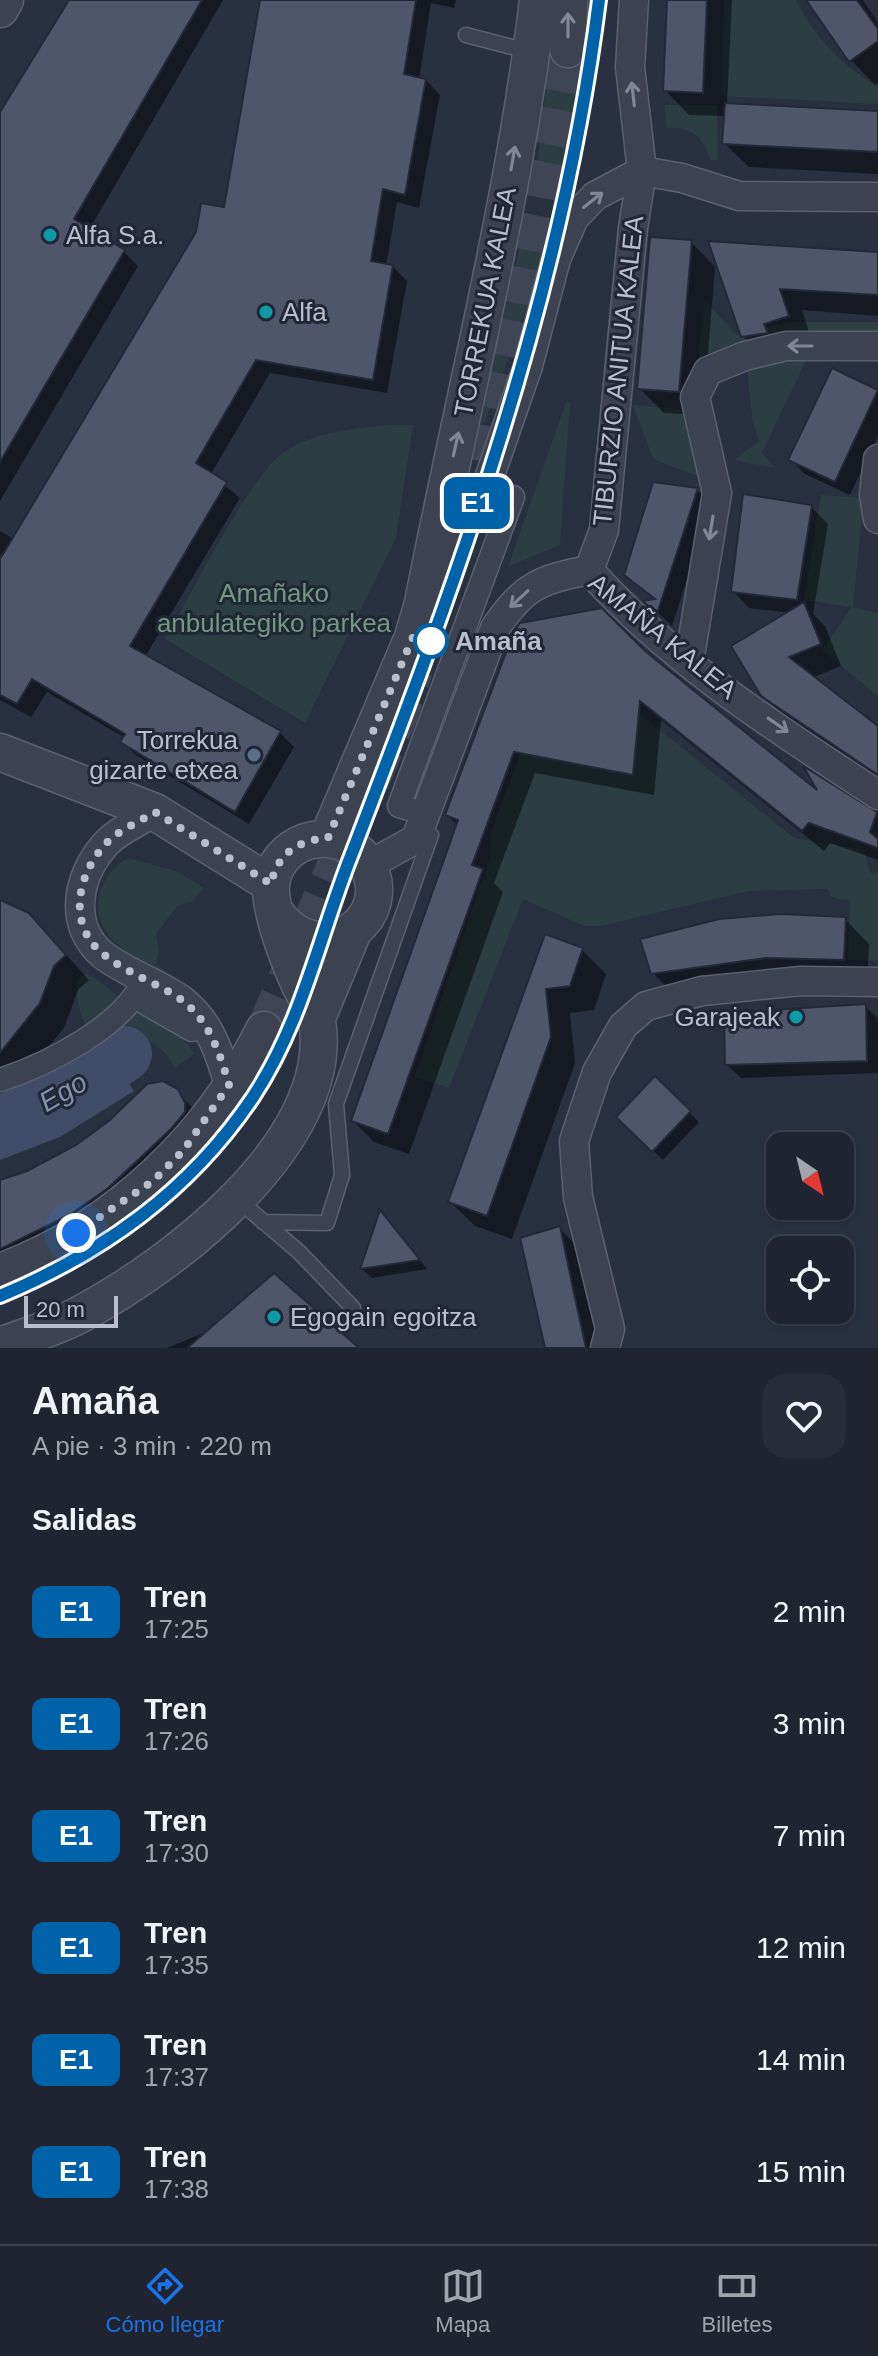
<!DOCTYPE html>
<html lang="es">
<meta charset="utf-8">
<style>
:root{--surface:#1f2430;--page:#272c38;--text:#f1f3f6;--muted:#a1a4ab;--line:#3c414c;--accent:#1a73e8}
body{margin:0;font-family:Arial,sans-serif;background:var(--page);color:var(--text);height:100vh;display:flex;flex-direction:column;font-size:30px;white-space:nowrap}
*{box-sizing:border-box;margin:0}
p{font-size:26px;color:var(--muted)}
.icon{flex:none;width:44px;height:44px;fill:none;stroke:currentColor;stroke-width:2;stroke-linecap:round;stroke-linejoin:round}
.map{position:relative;height:1348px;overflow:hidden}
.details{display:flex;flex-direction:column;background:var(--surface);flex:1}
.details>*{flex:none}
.badge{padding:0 16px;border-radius:12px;font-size:28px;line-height:52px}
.needle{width:52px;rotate:145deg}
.tools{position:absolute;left:766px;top:1132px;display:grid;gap:16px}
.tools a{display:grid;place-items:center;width:88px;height:88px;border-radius:16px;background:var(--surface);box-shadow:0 2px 6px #0004,0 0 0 2px var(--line);font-size:40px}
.scale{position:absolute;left:24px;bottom:20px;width:94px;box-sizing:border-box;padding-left:8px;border:4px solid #b9beca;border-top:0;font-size:22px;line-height:28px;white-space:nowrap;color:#b9beca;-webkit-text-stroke:6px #212735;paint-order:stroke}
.you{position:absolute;width:40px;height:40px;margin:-20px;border:6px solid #fff;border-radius:50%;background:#1a73e8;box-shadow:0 0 0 12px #1a73e833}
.map>.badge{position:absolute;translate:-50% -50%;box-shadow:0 0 0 4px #fff}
h2{padding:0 32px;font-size:30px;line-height:72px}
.round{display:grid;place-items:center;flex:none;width:84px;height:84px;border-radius:24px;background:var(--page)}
.headline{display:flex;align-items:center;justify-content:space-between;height:136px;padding:0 32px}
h1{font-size:38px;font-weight:800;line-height:60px}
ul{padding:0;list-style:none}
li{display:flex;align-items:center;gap:24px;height:112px;padding:0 32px}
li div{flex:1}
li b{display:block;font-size:30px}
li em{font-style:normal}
li .badge{min-width:88px;font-weight:700;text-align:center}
.menu{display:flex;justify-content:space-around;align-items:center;height:112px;border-top:2px solid var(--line);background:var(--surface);font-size:22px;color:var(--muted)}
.menu a{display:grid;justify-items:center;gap:4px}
.menu .selected{color:var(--accent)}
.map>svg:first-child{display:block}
.green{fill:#2c3e42}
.water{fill:#404c68}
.shadow{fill:#0007}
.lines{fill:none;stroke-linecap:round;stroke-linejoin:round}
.river{stroke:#404c68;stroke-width:56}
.building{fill:#4f5669;stroke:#232937;stroke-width:2}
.tertiary-tunnel{stroke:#3f4555;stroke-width:36;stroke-dasharray:36 18;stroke-linecap:butt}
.service-casing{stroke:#5a606d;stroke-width:17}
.pedestrian-casing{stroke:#5a606d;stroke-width:25}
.minor-casing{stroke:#5a606d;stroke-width:31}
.tertiary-casing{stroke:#5a606d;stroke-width:39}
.service{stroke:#3d4250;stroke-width:14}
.pedestrian{stroke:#3d4250;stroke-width:22}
.minor{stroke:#3d4250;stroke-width:28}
.tertiary{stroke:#3d4250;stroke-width:36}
.oneway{stroke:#818693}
.line-casing{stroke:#fff;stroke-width:18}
.line{stroke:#0063a9;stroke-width:12}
.walk{stroke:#b9beca;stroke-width:8;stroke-dasharray:0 14.4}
.culture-dot{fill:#0f9aa8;stroke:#212735;stroke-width:3}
.stop-dot{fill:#fff;stroke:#0063a9;stroke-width:4}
.service-dot{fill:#5c6f8a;stroke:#212735;stroke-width:3}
.labels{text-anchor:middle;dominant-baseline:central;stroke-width:6;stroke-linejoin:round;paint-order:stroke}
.poi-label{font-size:26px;fill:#b9beca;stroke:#212735;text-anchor:start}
.street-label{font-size:26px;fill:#b9beca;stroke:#212735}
.park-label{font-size:26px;fill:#729980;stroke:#212735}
.stop-label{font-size:26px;font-weight:bold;fill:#b9beca;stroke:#212735;text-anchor:start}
.water-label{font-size:28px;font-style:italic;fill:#8490af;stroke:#212735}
</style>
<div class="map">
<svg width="878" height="1348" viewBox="0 0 878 1348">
<rect width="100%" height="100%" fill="#293040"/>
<path class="green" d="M724,0H796C814,37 843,66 878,87V104L721,96Z
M550,49L583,53L565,181L536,176Z
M665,105H717L718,160H710C704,136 690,126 666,128Z
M526,225L555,231L485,421L473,431Z
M705,301L737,335L789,322H878V339L705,364L698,354Z
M808,356L762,453L775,468L734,460L759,441L752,417L747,369L780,357Z
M566,402L570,403L560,545L508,567Z
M633,405L687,410L700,477L653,459Z
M389,425H413L396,538L305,723L165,639C188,600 251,474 283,453C315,431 352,429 389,425Z
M821,495L864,498L853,607L878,613V696L822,650L852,607L804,600Z
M579,665L794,838L864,850L870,873L878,875V961L848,960L850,901L831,897L828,889L748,891L601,926H584L523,899L449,1088L415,1077L490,857L491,832L552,670Z
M128,858L176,871L204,888L193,901L177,906L156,934L159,952L156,965L175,977L173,979C138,961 80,933 103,885C109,872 115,865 128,858Z
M87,974C100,980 107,988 118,997C147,1017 177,1021 194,1054L175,1068C159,1036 120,1026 88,1029C78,1011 75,998 79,977Z"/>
<path class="water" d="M108,1054L134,1091L60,1137L0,1160V1112L62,1083Z"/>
<path class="shadow" d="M71,0H223L89,230L124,252L138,266L0,501V116Z
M262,0H456L454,8L431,3L419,79L426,80L440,95L419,208L397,202L386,266L393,267L407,281L387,393L270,373L211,474L240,498L145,657L280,733L294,747L249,824L137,756L123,742L125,738L47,692L31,717L0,700V531L14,539L226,209Z
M669,0H732L727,105L878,113V174L749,167L724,143L726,116L689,115L665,90Z
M808,0H863L878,23V83L875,85L851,60Z
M691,242L715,267L703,415L664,413L639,388Z
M711,243L878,254V316L802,310L811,339L766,359L743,336Z
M833,370L878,392V436L850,495L805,474L791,460Z
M697,490L711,504L672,626L647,602L656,601L626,574Z
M811,507L828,524L813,614L825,626L841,666L812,678L878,728V780L785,717L763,695L790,613L749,608L733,591Z
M516,632L644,652L824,798L878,812V860L830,843L824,851L661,720L654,795L535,773L494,883L503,892L409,1154L374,1142L353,1121L458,826L447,815Z
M0,902L53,940L89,980L78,990L64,1028L33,1066L0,1088Z
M845,919L869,944L867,984L677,998L653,973Z
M546,937L582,950L606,974L594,1010L570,1013L575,1063L512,1239L475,1226L450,1202Z
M865,1006L878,1019V1073L741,1078L727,1065Z
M655,1079L699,1122L663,1160L618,1117Z
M170,1085L207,1122L0,1276V1181L60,1157Z
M381,1213L389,1222L427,1269L372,1278L362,1269Z
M559,1228L584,1253L604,1348H547Z
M211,1330L356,1348H167Z"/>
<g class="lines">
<path class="river" d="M0,1124L56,1101L124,1054"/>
</g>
<path class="building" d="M69,0H202L74,219L125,250L0,462V112Z
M260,0H416L404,74L426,79L405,195L383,189L371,261L393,265L373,380L256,360L196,463L227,482L130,646L281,731L235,812L120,742L125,734L32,679L17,704L0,695V559L196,232L201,203L224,207Z
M667,0H707L703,93L663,91Z
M806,0H857L878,29V41L849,62Z
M725,103L878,111V152L722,144Z
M650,237L692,240L679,392L637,389Z
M708,241L878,252V295L780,289L789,316L764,324L768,333L741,337Z
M832,368L878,390L835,482L788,460Z
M653,482L698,488L657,614L643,601L655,599L624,575Z
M743,494L812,505L797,600L731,592Z
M804,602L821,644L789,657L878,726V775L761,696L731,646Z
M602,608L645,651L817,790L803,766L877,812L870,832L878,839V848L809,823L802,831L640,701L633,775L514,752L472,865L483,869L388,1134L351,1121L458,820L445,815L514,631L520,623Z
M0,900L29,913L66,955L54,966L40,1003L0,1053Z
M781,914L846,917L844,960L766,958L651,974L640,939L719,919Z
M545,934L583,948L570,986L546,989L551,1037L487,1216L448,1202Z
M866,1004L867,1061L725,1065L724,1013Z
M655,1076L691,1111L652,1152L616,1117Z
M163,1081L178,1089L185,1103V1112L171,1129L107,1189L71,1214L0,1249V1180L27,1171L76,1145L110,1120L147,1084Z
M380,1210L420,1260L360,1269Z
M560,1226L574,1293L586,1348H545L520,1238Z
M274,1273L359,1348H187Z"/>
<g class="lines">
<path class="tertiary-tunnel" d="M485,462L568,49
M264,1030L399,717L415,670"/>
<g class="service-casing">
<path id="service" d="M466,35L531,52
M237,1199L299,1252L353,1308
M263,1222L327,1223L342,1175L336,1104L431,835"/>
</g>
<g class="pedestrian-casing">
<path id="pedestrian" d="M425,814L399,806L513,497
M136,998L192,1030
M0,1080C46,1065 123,1027 143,981"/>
</g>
<g class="minor-casing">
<path id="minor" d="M642,171L682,178L739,196L878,197
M878,459L874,495L878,519
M589,570L604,530L633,228L642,171L630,67L634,0
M589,570C669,660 777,729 878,795
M434,582L486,487L528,366L556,259L574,218L595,196L642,171
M689,662L717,493L695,397L708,371L745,356L786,346H878
M155,812C139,822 116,831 104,846C77,877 68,926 103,955C128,974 160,984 183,1001C210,1022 220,1054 229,1085
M367,866L416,839L495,628C525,585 539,580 589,570
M605,1348L610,1329L578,1197L574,1141L597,1072L623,1026L646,1006L702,991L801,981L878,982"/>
</g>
<g class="tertiary-casing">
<path id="tertiary" d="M0,9L5,0
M568,49L569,0
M0,752L155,812L271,884
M328,838L413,637L423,603C462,402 514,203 538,0
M317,1018L354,929
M0,1272C115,1230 210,1139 264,1030
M0,1346C26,1336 54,1328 79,1315C172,1266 337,1141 317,1021C315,1008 305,996 299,983C289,960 266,903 272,879C281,837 340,823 365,861C402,919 317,976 275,912"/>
</g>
<use href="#service" class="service"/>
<use href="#pedestrian" class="pedestrian"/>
<use href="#minor" class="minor"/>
<use href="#tertiary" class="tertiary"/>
</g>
<defs><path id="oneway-shaft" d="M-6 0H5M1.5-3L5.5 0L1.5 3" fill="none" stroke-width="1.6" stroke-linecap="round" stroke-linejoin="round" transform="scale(2)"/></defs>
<g class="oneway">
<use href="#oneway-shaft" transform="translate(568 25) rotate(-90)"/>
<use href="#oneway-shaft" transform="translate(633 94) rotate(-96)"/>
<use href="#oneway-shaft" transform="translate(513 158) rotate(-80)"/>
<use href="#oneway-shaft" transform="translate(593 200) rotate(-38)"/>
<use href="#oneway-shaft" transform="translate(800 346) rotate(-180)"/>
<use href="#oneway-shaft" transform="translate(456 444) rotate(-77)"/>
<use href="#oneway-shaft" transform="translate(711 528) rotate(99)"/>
<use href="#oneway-shaft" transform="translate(519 599) rotate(137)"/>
<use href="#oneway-shaft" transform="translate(778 725) rotate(35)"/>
</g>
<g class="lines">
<g class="line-casing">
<path id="line" d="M0,1296C103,1253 190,1191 253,1097C302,1023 319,937 351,856C458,578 562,297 599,0"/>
</g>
<use href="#line" class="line"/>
<path class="walk" d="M76,1233L153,1181L183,1151L229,1085C220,1054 210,1022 183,1001C160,984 128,974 103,954C68,926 76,877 104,846C116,831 139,822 155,812L271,884C277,854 298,840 328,838L413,637L431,641"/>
</g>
<g class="culture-dot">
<circle cx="50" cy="235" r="8"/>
<circle cx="266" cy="312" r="8"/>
<circle cx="796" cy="1017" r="8"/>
<circle cx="274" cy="1317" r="8"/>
</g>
<circle class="stop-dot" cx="431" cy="641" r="16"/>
<circle class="service-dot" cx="254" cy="755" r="8"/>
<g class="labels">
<g class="poi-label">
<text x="66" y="235">Alfa S.a.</text>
<text x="282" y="312">Alfa</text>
<text x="238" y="740" text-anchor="end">Torrekua<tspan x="238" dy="30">gizarte etxea</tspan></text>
<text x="780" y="1017" text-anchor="end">Garajeak</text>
<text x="290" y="1317">Egogain egoitza</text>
</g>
<g class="street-label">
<text transform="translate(485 302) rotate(-79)">TORREKUA KALEA</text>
<text transform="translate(618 371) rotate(-84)">TIBURZIO ANITUA KALEA</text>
<text transform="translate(663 636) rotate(39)">AMAÑA KALEA</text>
</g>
<g class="park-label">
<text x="274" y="593">Amañako<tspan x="274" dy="30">anbulategiko parkea</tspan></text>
</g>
<g class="stop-label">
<text x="455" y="641">Amaña</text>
</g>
<g class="water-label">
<text transform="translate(63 1092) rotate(-30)">Ego</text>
</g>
</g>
</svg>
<div class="tools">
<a><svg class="needle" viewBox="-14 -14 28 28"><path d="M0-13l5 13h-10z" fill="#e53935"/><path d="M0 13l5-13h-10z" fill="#a1a4ab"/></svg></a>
<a><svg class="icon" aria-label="locate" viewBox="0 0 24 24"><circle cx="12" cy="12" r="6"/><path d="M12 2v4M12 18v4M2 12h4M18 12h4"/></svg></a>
</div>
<div class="scale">20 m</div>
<div class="you" style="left:76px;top:1233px"></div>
<b class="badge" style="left:477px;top:503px;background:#0063a9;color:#fff">E1</b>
</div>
<section class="details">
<div class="headline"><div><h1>Amaña</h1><p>A pie · 3 min · 220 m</p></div><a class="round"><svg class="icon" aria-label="heart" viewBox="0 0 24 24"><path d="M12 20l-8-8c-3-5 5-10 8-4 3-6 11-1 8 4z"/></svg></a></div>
<h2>Salidas</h2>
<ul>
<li><span class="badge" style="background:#0063a9;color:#fff">E1</span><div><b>Tren</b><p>17:25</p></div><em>2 min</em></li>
<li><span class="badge" style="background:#0063a9;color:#fff">E1</span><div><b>Tren</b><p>17:26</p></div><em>3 min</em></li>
<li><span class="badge" style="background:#0063a9;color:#fff">E1</span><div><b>Tren</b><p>17:30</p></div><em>7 min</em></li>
<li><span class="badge" style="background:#0063a9;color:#fff">E1</span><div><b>Tren</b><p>17:35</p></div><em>12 min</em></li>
<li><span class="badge" style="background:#0063a9;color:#fff">E1</span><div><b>Tren</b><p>17:37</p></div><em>14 min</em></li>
<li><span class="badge" style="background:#0063a9;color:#fff">E1</span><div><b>Tren</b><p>17:38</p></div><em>15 min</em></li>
</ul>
</section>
<nav class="menu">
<a class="selected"><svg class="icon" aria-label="directions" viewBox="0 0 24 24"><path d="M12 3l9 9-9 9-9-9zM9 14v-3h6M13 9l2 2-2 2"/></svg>Cómo llegar</a>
<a><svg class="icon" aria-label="map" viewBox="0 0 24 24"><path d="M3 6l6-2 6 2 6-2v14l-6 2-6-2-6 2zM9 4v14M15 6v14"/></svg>Mapa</a>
<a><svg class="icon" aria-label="tickets" viewBox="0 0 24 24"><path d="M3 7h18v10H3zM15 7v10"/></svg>Billetes</a>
</nav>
